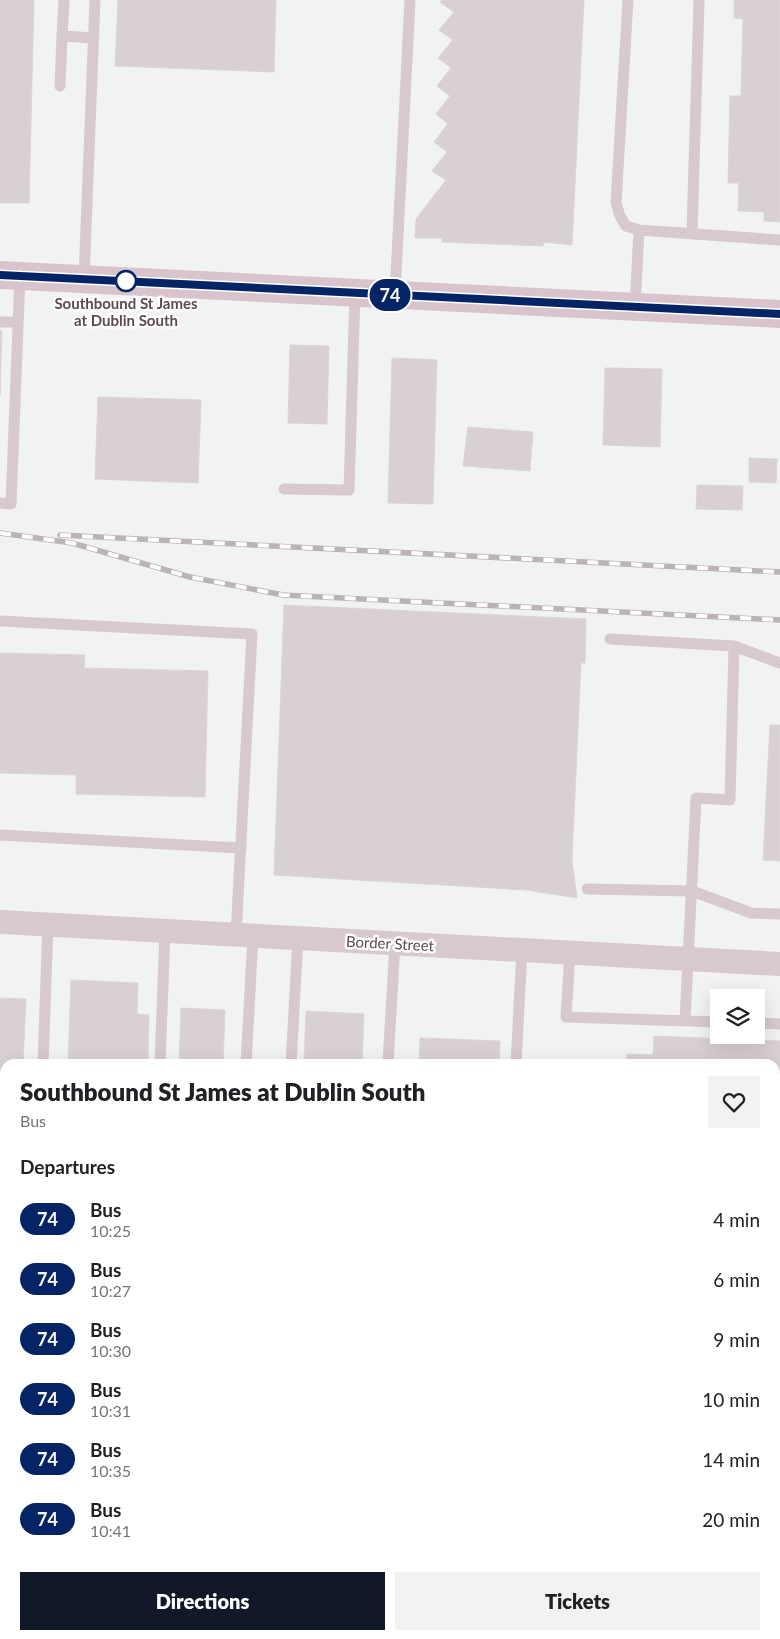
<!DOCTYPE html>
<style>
:root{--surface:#fff;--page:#f2f2f2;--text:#202124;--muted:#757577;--accent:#111827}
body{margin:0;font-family:Lato,sans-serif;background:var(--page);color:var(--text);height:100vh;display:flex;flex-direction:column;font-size:19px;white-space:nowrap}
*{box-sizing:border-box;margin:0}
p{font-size:16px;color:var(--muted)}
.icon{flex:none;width:28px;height:28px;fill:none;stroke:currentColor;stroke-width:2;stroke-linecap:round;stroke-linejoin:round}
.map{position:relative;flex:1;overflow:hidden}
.panel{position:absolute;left:0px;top:1059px;width:780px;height:581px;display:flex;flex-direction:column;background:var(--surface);border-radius:15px 15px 0 0;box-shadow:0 5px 20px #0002}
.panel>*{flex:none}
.badge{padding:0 10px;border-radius:16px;font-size:18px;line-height:32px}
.buttons{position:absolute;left:710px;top:989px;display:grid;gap:10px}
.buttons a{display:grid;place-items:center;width:55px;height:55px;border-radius:0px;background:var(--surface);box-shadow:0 5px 20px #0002;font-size:25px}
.map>.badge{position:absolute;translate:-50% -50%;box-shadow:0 0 0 2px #fff}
h2{padding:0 20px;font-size:19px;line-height:45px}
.round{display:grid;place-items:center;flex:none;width:52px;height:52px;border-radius:0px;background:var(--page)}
.summary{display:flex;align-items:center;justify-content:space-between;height:85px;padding:0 20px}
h1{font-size:24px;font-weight:800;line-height:38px}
.button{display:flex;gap:10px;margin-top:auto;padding:10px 20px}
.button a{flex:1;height:58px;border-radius:0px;background:var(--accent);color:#fff;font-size:20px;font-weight:800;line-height:58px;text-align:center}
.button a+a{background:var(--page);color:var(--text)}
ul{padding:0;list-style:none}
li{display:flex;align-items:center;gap:15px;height:60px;padding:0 20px}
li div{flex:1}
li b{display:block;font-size:19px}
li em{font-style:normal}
li .badge{min-width:55px;font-weight:700;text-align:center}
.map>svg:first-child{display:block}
.building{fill:#d8d0d3;stroke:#dcd5d7}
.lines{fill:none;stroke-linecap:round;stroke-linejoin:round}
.service{stroke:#d8c8d0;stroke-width:11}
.minor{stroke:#d8c8d0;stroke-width:24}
.secondary{stroke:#d9c4ce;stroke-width:28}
.primary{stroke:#cfb1c0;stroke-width:28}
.rail-casing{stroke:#bbb3b6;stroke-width:5.5}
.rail{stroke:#fff;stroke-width:4;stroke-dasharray:11;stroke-linecap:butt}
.line-casing{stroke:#fff;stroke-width:11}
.line{stroke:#052465;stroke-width:8}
.stop-dot{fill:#fff;stroke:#052465;stroke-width:2.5}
.labels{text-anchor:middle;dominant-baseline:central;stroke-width:5;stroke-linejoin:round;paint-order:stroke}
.stop-label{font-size:15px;font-weight:bold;fill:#5e4954;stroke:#fff}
.street-label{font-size:15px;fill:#5e4954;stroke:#fff}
</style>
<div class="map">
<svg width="780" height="1639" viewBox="0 0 780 1639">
<rect width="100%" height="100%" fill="#f1f3f1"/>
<path class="building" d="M0,0H34L29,203H0Z
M118,0H276L274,72L115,66Z
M442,0H584L572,245L544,242L543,246L442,242V238H415L416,219L446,180L432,171L447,152L434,142L448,124L436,114L450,96L437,86L451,68L438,58L453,40L439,30L454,12L440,2Z
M734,0H780V222L764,221V212L738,211L739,183H728L730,96H741L743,19L734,18Z
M0,330L2,331L0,396Z
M290,345L329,346L327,424L288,423Z
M392,358L437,360L433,504L388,503Z
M605,368L662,369L660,447L603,445Z
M98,397L201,400L198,483L95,479Z
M468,427L533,432L530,471L463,466Z
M749,458L777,459L776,483L749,482Z
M697,485L743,486L742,510L696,509Z
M284,605L586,619L585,663H581L572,860L577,898L526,890L274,875Z
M0,653L85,655L84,668L208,671L205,797L76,794V775L0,773Z
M770,725H780V861L763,860Z
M71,980L138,983L137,1014L149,1015L148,1064H68Z
M0,998L26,999L23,1064H5V1173H0Z
M181,1008L225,1010L223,1064H179Z
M306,1011L364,1014L362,1064H304Z
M654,1036L780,1041V1127H775V1064H626L627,1054L653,1055Z
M420,1038L500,1041L499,1064H419Z
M0,1267H5V1635H78V1639H0Z"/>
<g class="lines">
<path class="service" d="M64,0L62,36L94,38
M628,0L616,203L620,216L626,226L639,230L635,307
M60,86L62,36
M639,230L780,240
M692,234L699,0
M84,279L95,0
M395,295L410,0
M0,322H18
M284,489L349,490L355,293
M0,503L11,504L20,276
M0,621L252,634L236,935
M610,639L734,646
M0,835L241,848
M587,889L692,891L751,913L780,914
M570,953L566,1017L719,1022
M685,1021L696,798L730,800L734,646L780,663
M756,1023L780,1024
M43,1064L48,924
M160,1064L165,931
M246,1064L253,936
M291,1064L298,938
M388,1064L395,943
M516,1064L522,950
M0,1224H5
M775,1596L780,1635
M628,1635L630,1639
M714,1635L715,1639
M438,1639L443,1635"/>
<path class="minor" d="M0,922L780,964"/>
<path class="secondary" d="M0,275L780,314"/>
<path class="primary" d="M775,1271L780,1266
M330,1639L336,1635"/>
<g class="rail-casing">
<path id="rail" d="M0,533L72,543L190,577L283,595L780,620
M60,535L780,572"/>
</g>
<use href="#rail" class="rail"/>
</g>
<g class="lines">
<g class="line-casing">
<path id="line" d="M0,275L780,314"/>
</g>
<use href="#line" class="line"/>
</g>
<circle class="stop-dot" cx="126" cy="281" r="10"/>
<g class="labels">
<g class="stop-label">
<text x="126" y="303">Southbound St James<tspan x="126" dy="17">at Dublin South</tspan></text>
</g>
<g class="street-label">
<text transform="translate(390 943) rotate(3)">Border Street</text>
</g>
</g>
</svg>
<div class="buttons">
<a><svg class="icon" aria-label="layers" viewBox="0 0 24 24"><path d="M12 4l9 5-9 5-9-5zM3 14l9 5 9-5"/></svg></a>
</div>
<b class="badge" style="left:390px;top:295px;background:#052465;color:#fff">74</b>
<section class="panel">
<div class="summary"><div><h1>Southbound St James at Dublin South</h1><p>Bus</p></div><a class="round"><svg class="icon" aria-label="heart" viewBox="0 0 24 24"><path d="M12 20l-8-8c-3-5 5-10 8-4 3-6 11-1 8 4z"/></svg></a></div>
<h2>Departures</h2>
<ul>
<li><span class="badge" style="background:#052465;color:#fff">74</span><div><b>Bus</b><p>10:25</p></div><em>4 min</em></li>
<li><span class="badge" style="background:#052465;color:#fff">74</span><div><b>Bus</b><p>10:27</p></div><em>6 min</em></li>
<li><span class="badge" style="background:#052465;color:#fff">74</span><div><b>Bus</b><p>10:30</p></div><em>9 min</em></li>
<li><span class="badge" style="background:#052465;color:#fff">74</span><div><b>Bus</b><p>10:31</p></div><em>10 min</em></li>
<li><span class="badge" style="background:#052465;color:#fff">74</span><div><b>Bus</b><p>10:35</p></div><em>14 min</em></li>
<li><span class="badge" style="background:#052465;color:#fff">74</span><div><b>Bus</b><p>10:41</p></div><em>20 min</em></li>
</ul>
<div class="button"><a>Directions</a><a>Tickets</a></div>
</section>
</div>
